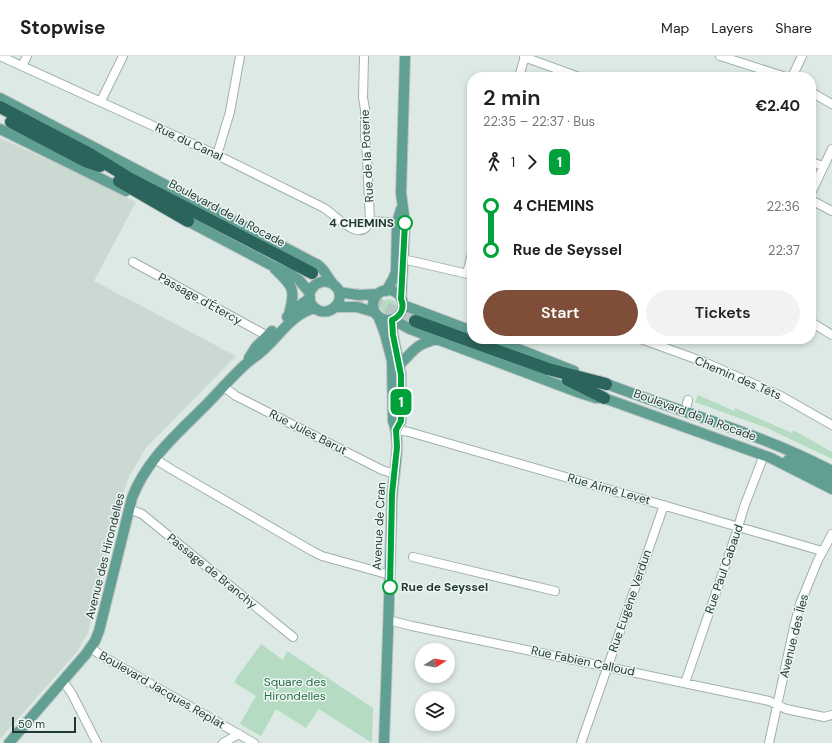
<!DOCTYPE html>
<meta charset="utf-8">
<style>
:root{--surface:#fff;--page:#f2f2f2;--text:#202124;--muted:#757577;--line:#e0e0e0;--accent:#7e4e39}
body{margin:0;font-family:"DM Sans",sans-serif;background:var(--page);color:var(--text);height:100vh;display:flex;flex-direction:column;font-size:15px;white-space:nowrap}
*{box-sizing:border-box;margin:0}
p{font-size:13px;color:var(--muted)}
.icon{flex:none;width:22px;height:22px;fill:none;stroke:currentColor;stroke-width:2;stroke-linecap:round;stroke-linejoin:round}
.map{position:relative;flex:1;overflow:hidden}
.drawer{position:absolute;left:467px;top:16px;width:349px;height:272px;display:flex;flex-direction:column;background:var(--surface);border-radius:16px;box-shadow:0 2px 6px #0003}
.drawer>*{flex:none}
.badge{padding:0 8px;border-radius:6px;font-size:14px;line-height:26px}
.needle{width:26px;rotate:79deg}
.controls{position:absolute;left:415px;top:587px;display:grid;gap:8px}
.controls a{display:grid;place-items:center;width:40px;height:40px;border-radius:50%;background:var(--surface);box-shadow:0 2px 6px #0003;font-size:20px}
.scale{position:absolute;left:12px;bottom:10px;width:64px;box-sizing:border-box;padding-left:4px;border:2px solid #1f3833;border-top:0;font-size:11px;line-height:14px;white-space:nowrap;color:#1f3833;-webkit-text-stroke:3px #edf6f2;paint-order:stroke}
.map>.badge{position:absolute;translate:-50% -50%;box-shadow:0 0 0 2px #fff}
.legs{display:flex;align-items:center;gap:6px;height:44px;padding:0 16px;font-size:13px}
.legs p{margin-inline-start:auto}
.overview{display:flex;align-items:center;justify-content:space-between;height:68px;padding:0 16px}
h1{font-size:22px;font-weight:600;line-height:30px}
.button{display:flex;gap:8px;margin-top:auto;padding:8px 16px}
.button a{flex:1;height:46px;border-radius:24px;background:var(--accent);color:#fff;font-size:16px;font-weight:600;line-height:46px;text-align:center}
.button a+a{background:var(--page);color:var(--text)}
ul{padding:0 16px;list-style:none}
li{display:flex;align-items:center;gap:14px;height:44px;font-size:15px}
li i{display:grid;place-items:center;width:6px;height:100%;margin:0 5px;background:currentColor}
li i::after{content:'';width:10px;height:10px;margin:-5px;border:3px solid;border-radius:50%;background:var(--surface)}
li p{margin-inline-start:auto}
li:first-child i{background:linear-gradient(#0000 50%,currentColor 0)}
li:last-child i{background:linear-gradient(currentColor 50%,#0000 0)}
header{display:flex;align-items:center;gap:24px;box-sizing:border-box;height:56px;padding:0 20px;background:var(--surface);border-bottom:1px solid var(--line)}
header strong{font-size:19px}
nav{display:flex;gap:22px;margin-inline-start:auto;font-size:14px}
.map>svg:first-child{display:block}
.built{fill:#cbd9d3}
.green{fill:#b5dbc2}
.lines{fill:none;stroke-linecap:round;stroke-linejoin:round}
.highway-tunnel{stroke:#b7c6c1;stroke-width:12;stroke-dasharray:12 6;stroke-linecap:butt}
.minor-casing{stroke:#a0b0ab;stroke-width:10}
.major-casing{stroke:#bcc3c2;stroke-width:12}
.highway-casing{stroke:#bcc3c2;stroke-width:14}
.minor{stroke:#fff;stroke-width:8}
.major{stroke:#619f93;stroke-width:10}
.highway{stroke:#2b645c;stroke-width:12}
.line-1-casing{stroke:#fff;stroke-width:9}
.line-1{stroke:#00a13a;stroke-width:6}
.stop-1-dot{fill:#fff;stroke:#00a13a;stroke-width:2}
.labels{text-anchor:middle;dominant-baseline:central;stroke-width:3;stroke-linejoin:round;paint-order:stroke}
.street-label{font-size:12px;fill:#1f3833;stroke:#edf6f2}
.stop-label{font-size:12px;font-weight:bold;fill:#1f3833;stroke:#edf6f2;text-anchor:end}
.park-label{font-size:12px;fill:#296e49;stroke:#edf6f2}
</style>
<header>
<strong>Stopwise</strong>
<nav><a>Map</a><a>Layers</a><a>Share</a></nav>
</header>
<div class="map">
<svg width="832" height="687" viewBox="0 0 832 687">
<rect width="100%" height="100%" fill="#dde9e4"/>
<path class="built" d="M0,82L53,106L136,146L94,225L236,300L145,393L129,421L119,447L88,577L76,597L0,683Z"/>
<path class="green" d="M381 251a8 8 0 1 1 16 0a8 8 0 1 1-16 0Z
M698,339L734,355L735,352L792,377L793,374L832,396V403L767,372L695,346Z
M261,588L283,604L287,595L373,652L372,687L319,653L306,672L276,653L261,680L240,668L256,640L235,627V624Z"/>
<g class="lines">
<path class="highway-tunnel" d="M354,237L415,265"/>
<g class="minor-casing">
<path id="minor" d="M0,0L217,99L324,152C336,159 360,189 370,165
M364,0L363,42L365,53V80L367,101L370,165
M720,0L786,21
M524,1L579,21
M22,10L27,0
M519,21L525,0
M792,21L802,0
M811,36L832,48
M101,45L123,0
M217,99L230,56L240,0
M811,106L823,110
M811,137L832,93
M811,144L832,155
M370,165L402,167
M400,205L403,203L472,219
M133,206L262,277L266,281
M467,217L472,198
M811,266L832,279
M641,283L704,306L781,340L832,369
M224,331L236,340L382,414L395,418
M685,356L688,344
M396,374L409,376L822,495
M155,403L171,413L312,495L322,500L390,519
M129,453L142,458L293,581
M413,501L555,535
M388,564L412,570L769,645L786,653L824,661L832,659
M91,592L102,600L254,687
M63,625L72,638L97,687
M685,627L736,478L744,451L764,399
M223,687L239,678
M581,687L664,449
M769,687L794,571L800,548L818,504L832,478"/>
</g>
<g class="major-casing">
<path id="major" d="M0,42L318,209C325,214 327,221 333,228C335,230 338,232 339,235C343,249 328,261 316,253C300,242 315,218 333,228
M0,73L126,135
M182,162L271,209L291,218L299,224L310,237
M275,213C293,230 296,233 289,258
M373 249a15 15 0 1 1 30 0a15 15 0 1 1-30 0Z
M386,235L393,223L396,216L397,167L401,153
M339,236L358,239L378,238
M401,243L405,167L401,137L405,0
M403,249L472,275
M335,251H357L374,256
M287,261L299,250L310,242
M379,262L385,278L392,305L393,365C402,389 393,417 392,443C390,524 387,606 384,687
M395,263L399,267L410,273L580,337L596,342H604L771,402L832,433
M392,264L393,279L401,319V365L396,374
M493,283L574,315
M249,302L256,291L272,275
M400,308C415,294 415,288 438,283
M599,325C676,355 758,376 832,415
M788,404L807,411L832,425
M9,687L86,598L95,585L99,575L132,442C146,404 179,376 206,349C220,335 232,320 247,307C251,303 257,300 261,296C279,281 291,258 315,252"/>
</g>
<g class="highway-casing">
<path id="highway" d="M0,51L90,98L129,122L312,217
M11,66L85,105L100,110
M119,125L188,165
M415,265L548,313L606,328
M568,324L604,342"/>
</g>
<use href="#minor" class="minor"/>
<use href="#major" class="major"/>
<use href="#highway" class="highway"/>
</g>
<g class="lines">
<g class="line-1-casing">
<path id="line-1" d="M390,531L392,438L397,391L396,374L401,365V319L393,279L392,264C401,260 405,252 401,243L405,167"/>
</g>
<use href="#line-1" class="line-1"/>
</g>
<g class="stop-1-dot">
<circle cx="405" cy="167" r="7"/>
<circle cx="390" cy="531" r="7"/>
</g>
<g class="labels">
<g class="street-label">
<text transform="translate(189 86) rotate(25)">Rue du Canal</text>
<text transform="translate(367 100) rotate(-93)">Rue de la Poterie</text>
<text transform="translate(227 157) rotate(28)">Boulevard de la Rocade</text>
<text transform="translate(200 243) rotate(29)">Passage d'Étercy</text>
<text transform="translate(738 322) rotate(23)">Chemin des Têts</text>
<text transform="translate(695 359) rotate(20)">Boulevard de la Rocade</text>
<text transform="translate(308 376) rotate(27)">Rue Jules Barut</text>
<text transform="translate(609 433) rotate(16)">Rue Aimé Levet</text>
<text transform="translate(379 470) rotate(-87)">Avenue de Cran</text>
<text transform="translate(105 500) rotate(-76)">Avenue des Hirondelles</text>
<text transform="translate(724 513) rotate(-71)">Rue Paul Cabaud</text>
<text transform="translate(212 515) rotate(39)">Passage de Branchy</text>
<text transform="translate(630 545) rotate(-71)">Rue Eugène Verdun</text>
<text transform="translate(794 580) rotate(-76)">Avenue des Îles</text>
<text transform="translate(583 605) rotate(12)">Rue Fabien Calloud</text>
<text transform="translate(162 634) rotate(30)">Boulevard Jacques Replat</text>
</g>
<g class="stop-label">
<text x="394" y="167">4 CHEMINS</text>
<text x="401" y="531" text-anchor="start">Rue de Seyssel</text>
</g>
<g class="park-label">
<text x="295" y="626">Square des<tspan x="295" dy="14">Hirondelles</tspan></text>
</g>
</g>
</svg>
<div class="controls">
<a><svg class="needle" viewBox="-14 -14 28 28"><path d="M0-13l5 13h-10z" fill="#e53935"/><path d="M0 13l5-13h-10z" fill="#757577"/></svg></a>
<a><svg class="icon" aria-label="layers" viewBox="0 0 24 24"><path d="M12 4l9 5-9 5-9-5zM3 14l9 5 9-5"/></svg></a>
</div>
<div class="scale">50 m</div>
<b class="badge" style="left:401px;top:346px;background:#00a13a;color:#fff">1</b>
<section class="drawer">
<div class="overview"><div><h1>2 min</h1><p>22:35 – 22:37 · Bus</p></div><b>€2.40</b></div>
<div class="legs"><svg class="icon" aria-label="walk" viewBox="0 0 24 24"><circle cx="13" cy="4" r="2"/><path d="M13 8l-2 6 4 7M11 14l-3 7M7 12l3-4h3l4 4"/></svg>1<svg class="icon" aria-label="forward" viewBox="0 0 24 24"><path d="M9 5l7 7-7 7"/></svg><b class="badge" style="background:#00a13a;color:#fff">1</b></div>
<ul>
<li><i style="color:#00a13a"></i><b>4 CHEMINS</b><p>22:36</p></li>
<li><i style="color:#00a13a"></i><b>Rue de Seyssel</b><p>22:37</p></li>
</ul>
<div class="button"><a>Start</a><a>Tickets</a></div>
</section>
</div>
